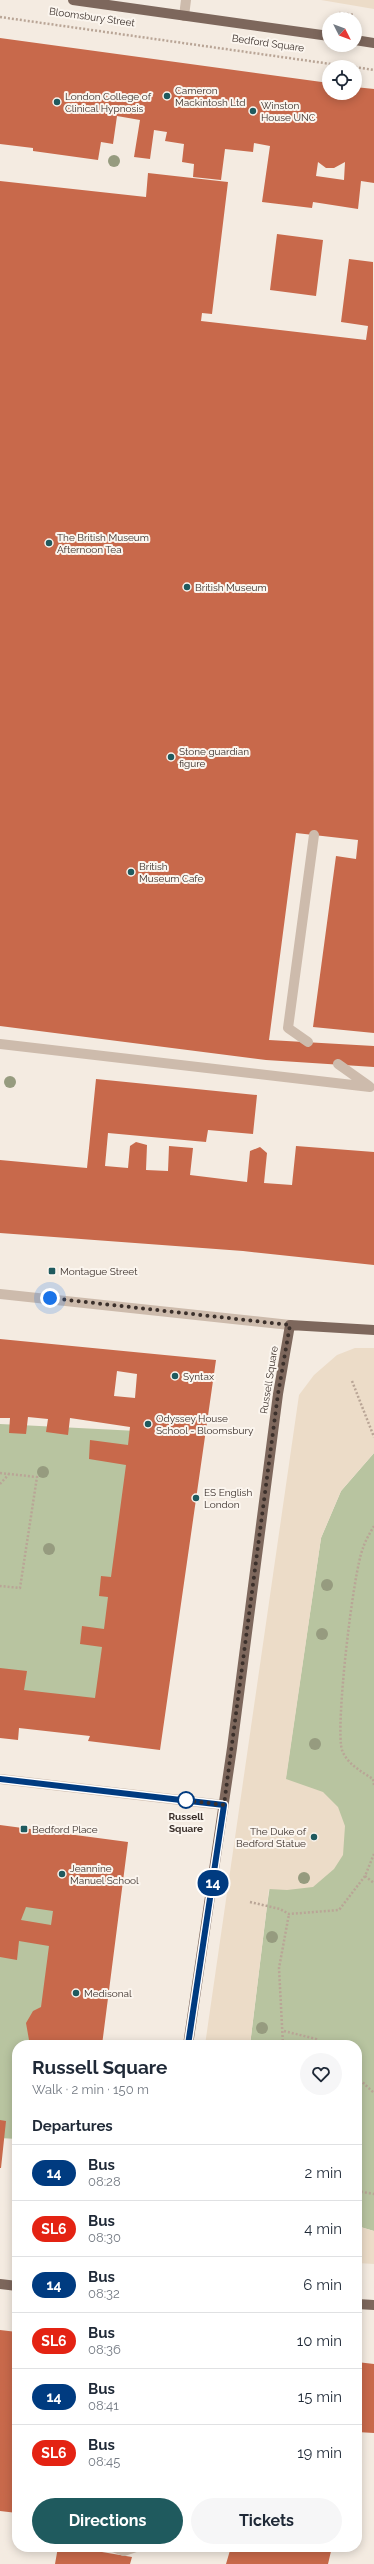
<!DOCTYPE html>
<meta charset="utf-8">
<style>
:root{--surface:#fff;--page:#f6f6f7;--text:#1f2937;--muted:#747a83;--line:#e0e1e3;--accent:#1f5a5e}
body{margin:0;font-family:Raleway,sans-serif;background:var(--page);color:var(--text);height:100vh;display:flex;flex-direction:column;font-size:15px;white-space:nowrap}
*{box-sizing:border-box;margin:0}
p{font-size:13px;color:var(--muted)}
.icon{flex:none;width:22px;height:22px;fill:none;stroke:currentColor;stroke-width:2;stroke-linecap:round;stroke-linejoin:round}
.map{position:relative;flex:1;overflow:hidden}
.panel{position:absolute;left:12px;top:2040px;width:350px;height:512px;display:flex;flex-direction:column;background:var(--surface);border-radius:16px;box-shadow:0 2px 10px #0003}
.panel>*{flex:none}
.badge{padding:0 8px;border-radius:13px;font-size:14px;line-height:26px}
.needle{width:26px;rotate:132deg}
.tools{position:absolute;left:322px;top:12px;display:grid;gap:8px}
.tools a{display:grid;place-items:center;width:40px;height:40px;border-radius:50%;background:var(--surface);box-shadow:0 2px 10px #0003;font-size:20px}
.you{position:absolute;width:20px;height:20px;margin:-10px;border:3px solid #fff;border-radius:50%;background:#1a73e8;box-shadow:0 0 0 6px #1a73e833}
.map>.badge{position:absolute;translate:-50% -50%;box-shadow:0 0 0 2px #fff}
h2{padding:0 20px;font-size:15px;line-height:36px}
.round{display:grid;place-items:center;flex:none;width:42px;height:42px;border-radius:21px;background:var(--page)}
.summary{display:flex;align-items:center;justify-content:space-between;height:68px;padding:0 20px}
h1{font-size:19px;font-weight:700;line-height:30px}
.action{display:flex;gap:8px;margin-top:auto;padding:8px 20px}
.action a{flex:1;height:46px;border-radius:24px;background:var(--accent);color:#fff;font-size:16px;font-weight:700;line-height:46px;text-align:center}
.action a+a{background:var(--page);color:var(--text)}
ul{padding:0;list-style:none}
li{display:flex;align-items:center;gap:12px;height:56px;padding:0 20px;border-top:1px solid var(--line)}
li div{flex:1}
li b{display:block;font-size:15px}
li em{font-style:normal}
li .badge{min-width:44px;font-weight:700;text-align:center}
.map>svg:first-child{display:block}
.green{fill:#b8c4a0}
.plaza{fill:#ecdcc8}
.building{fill:#c8694b;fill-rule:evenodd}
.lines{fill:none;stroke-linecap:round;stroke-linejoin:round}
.path{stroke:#b9a596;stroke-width:2.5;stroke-dasharray:2 2;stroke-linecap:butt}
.service{stroke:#cdbbac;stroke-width:10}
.minor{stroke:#cdbbac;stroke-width:10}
.tertiary{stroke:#cdbbac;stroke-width:10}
.primary{stroke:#7d675c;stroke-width:10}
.tree{fill:#969b7f}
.line-casing{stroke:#fff;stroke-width:9}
.line{stroke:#003b80;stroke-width:6}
.walk{stroke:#3b302b;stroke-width:4;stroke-dasharray:0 7.2}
.poi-dot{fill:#1f5a5e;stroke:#fbf5ee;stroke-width:1.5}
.stop-dot{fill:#fff;stroke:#003b80;stroke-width:2}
.labels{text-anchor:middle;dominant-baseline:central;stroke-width:4;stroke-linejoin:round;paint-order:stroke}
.street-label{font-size:10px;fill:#3b302b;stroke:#fbf5ee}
.poi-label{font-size:10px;fill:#3b302b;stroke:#fbf5ee;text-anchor:start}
.stop-label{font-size:10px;font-weight:bold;fill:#3b302b;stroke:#fbf5ee}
</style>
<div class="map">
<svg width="374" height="2564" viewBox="0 0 374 2564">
<rect width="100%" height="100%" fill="#f4ebe1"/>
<path class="green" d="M0,1424L157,1432L120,1711L0,1697Z
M374,1453V2231L357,2226V2045H250L267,1906L321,1538L341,1491Z
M0,1873L81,1908L55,2045H17V2139L0,2138Z"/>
<path class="plaza" d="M321,0H374V9Z
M355,1348H374V1453L341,1491L321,1538L286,1779L323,1792L338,1807L345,1826L343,1855L334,1869L313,1887L287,1890L269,1889L250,2045H205L299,1395L314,1375L337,1355Z
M357,2226L374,2231V2264L357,2263Z"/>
<path class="building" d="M0,38L329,83V93H355V87L374,89V183L361,181L358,209L313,202L312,208L262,202L270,146L254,143L253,152L225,149L221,180L193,177L194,164L182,162L184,144L165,141L167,132L154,130L150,159L134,157L140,120L117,116L113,144L101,142L98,160L33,151V148L0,144ZM318,162L326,168H334L345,162L344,180L316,176Z
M148,173L228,182L212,314L202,313L201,321L366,340L368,326L341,322L349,259L373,262L374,1033L313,1027L336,856L356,859L358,840L296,833L269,1040L374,1046V1067L266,1060L0,1026V181L146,197Z
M277,234L323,240L316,296L270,290Z
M96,1079L257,1095L253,1134L208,1130L206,1142L108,1133L105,1166L128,1168L130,1146L136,1142L147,1145L146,1170L168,1171L169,1146L193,1148L190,1175L247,1182L250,1151L260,1147L267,1153L264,1183L292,1185L296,1146L374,1152V1265L243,1251L0,1233V1160L87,1168Z
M0,1339L216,1360L160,1750L88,1741L90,1736L19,1728L18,1740L0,1738V1668L27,1671L24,1690L95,1698L102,1647L80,1644L82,1626L104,1629L108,1597L99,1596L101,1576L111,1577L126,1465L89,1459L90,1440L128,1445L130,1427L70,1418L68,1435L46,1432L48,1419L28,1417L26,1434L9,1433L10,1418H0ZM117,1371L137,1374L135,1398L114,1396Z
M0,1825L128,1842L102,2045H34L29,2040L26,2023L33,2011L41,2007L49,1946L19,1941L17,1960L0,1957ZM26,1907L53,1911L51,1925L21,1920Z
M0,2120L6,2121L1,2168H0Z
M16,2206H17V2216H15Z
M0,2330L17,2332V2513L0,2511Z
M357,2362L374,2364V2433L357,2432Z
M58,2547H72L132,2557L130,2564H55Z
M231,2547H332L328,2564H226Z"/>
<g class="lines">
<path class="path" d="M339,13L354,15
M0,17L352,67
M355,67L374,70
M352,1381L374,1437
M0,1473L37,1477L20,1588L0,1586
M0,1484L9,1474
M374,1526C370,1533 365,1541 363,1548C353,1572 335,1728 342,1750C347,1764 362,1772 373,1779L374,1785
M365,1876L374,1883
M250,1902L280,1909L289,1914L339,1910L365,1876L374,1854
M284,2031L316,2039L322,2045
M283,2045L279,1968L289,1914
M357,2077L374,2093
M357,2191L374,2194"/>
<path class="service" d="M308,1042L288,1028L314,835
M0,1044L370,1087
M338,1064L369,1086
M113,2547L124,2551L136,2547"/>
<path class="minor" d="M184,16L186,0"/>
<path class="tertiary" d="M0,1294L290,1325
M0,1779L223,1805"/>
<path class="primary" d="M73,0L329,36
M355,40L374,43
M188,2045L232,1748L278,1394L290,1325L374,1330
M0,2284L17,2286
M357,2304L374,2305"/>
</g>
<g class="tree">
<circle cx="114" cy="161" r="6"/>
<circle cx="10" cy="1082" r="6"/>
<circle cx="43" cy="1472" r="6"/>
<circle cx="49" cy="1549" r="6"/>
<circle cx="327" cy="1585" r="6"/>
<circle cx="322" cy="1634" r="6"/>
<circle cx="315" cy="1744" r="6"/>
<circle cx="304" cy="1878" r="6"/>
<circle cx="272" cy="1937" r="6"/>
<circle cx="262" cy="2028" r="6"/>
</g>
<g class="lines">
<g class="line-casing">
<path id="line" d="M0,1779L224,1805L188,2045"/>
</g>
<use href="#line" class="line"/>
<path class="walk" d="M50,1298L290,1325L278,1394L224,1805L183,1800H186"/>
</g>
<g class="poi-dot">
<circle cx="167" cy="96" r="4"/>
<circle cx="57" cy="102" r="4"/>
<circle cx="253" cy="111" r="4"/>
<circle cx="49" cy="543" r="4"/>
<circle cx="187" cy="587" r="4"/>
<circle cx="171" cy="757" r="4"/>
<circle cx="131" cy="872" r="4"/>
<rect x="48" y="1267" width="8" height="8" rx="2"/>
<circle cx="175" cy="1376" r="4"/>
<circle cx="148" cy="1424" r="4"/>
<circle cx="196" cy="1498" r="4"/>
<rect x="20" y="1825" width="8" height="8" rx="2"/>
<circle cx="314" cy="1837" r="4"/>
<circle cx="62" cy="1874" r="4"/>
<circle cx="76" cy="1993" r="4"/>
</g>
<circle class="stop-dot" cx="186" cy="1800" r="8"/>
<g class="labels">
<g class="street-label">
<text transform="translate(92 17) rotate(8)">Bloomsbury Street</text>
<text transform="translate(268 43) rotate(8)">Bedford Square</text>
<text transform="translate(269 1380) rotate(-81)">Russell Square</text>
</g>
<g class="poi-label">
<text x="175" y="90">Cameron<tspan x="175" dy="12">Mackintosh Ltd</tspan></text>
<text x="65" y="96">London College of<tspan x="65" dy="12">Clinical Hypnosis</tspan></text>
<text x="261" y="105">Winston<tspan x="261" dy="12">House UNC</tspan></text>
<text x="57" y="537">The British Museum<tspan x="57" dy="12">Afternoon Tea</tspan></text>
<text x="195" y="587">British Museum</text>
<text x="179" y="751">Stone guardian<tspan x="179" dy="12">figure</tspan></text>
<text x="139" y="866">British<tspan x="139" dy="12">Museum Cafe</tspan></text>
<text x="60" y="1271">Montague Street</text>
<text x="183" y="1376">Syntax</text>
<text x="156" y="1418">Odyssey House<tspan x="156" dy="12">School - Bloomsbury</tspan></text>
<text x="204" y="1492">ES English<tspan x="204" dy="12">London</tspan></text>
<text x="32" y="1829">Bedford Place</text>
<text x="306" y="1831" text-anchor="end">The Duke of<tspan x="306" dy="12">Bedford Statue</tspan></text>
<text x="70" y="1868">Jeannine<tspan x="70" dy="12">Manuel School</tspan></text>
<text x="84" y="1993">Medisonal</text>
</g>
<g class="stop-label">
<text x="186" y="1816">Russell<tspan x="186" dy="12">Square</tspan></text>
</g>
</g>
</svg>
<div class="tools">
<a><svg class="needle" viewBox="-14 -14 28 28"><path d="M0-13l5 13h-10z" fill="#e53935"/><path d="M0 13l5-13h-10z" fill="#747a83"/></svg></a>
<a><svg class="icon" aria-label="locate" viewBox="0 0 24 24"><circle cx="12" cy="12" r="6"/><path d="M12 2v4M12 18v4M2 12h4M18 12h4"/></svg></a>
</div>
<div class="you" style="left:50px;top:1298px"></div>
<b class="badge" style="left:213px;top:1883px;background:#003b80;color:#fff">14</b>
<section class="panel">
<div class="summary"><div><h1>Russell Square</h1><p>Walk · 2 min · 150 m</p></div><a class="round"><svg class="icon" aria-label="heart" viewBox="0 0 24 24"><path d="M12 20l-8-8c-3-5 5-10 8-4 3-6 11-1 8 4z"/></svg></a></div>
<h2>Departures</h2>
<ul>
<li><span class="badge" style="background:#003b80;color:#fff">14</span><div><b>Bus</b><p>08:28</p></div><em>2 min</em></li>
<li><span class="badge" style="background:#e42313;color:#fff">SL6</span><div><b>Bus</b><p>08:30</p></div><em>4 min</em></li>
<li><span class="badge" style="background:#003b80;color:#fff">14</span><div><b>Bus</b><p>08:32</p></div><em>6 min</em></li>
<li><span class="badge" style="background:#e42313;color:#fff">SL6</span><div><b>Bus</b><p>08:36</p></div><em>10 min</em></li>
<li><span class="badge" style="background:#003b80;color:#fff">14</span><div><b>Bus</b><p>08:41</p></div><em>15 min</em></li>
<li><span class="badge" style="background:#e42313;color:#fff">SL6</span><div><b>Bus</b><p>08:45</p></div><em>19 min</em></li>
</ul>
<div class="action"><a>Directions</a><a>Tickets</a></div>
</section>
</div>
